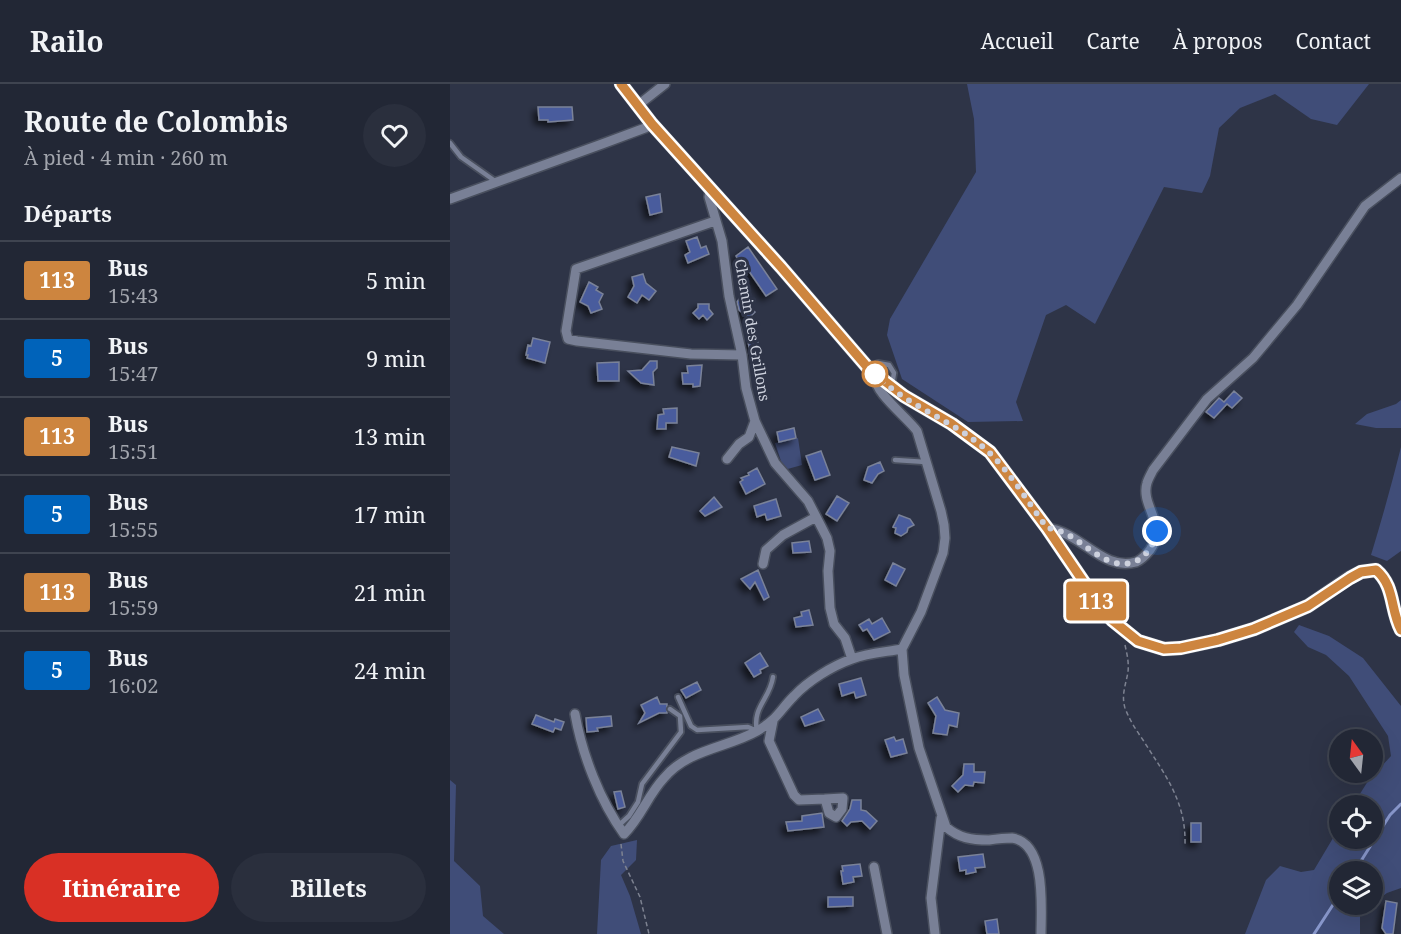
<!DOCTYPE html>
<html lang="fr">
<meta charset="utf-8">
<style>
:root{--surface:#222735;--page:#2a2f3d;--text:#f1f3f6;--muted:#a2a5ad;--line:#3f4450;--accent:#d93025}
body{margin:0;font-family:"Noto Serif",serif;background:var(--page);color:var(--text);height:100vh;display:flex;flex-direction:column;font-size:22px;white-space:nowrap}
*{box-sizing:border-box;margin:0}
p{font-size:20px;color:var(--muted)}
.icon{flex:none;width:33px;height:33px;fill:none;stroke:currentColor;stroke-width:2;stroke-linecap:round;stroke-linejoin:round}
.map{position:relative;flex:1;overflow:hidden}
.side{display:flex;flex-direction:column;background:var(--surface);width:450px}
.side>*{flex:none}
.badge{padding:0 12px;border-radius:4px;font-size:21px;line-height:39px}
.needle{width:39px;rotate:345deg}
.controls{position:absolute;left:879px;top:645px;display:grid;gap:12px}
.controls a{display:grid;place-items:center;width:54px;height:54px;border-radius:50%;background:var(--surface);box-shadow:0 6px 24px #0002,0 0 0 2px var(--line);font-size:30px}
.you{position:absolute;width:30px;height:30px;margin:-15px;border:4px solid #fff;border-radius:50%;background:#1a73e8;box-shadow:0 0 0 9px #1a73e833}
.map>.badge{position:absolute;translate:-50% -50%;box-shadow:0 0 0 3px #fff}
h2{padding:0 24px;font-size:22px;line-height:54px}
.round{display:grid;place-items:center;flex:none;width:63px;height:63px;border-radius:32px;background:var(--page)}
.headline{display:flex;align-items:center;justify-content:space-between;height:102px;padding:0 24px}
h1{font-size:28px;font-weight:700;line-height:45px}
.cta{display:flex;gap:12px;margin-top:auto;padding:12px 24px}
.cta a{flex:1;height:69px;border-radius:36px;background:var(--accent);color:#fff;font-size:24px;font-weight:700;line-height:69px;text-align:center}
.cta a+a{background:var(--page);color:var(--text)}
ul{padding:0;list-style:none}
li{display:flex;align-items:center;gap:18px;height:78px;padding:0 24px;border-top:2px solid var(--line)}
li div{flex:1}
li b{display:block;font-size:22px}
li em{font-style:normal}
li .badge{min-width:66px;font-weight:700;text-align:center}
header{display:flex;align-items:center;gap:36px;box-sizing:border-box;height:84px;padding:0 30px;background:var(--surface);border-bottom:2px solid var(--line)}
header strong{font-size:28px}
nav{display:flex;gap:33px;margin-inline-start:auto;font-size:21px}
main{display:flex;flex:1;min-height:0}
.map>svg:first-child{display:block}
.green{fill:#404d78}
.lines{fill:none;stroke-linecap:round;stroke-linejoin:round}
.stream{stroke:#8897cb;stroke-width:3}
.building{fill:#4a5b9d;stroke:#7a8298;stroke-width:1.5;filter:url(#shadow)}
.service-casing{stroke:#494f5e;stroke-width:8}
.minor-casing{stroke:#494f5e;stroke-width:12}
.tertiary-casing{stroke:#494f5e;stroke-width:15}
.path{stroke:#7d8291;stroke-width:1.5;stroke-dasharray:4.5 3;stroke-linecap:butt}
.service{stroke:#798096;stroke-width:4.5}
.minor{stroke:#798096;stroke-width:9}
.tertiary{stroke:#798096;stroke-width:12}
.line-casing{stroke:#fff;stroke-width:14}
.line{stroke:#cd853f;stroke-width:9}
.walk{stroke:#cdd1dd;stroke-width:6;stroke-dasharray:0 10.8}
.stop-dot{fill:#fff;stroke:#cd853f;stroke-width:3}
.labels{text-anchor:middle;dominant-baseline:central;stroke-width:6;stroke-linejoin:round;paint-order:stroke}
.street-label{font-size:15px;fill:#cdd1dd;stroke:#2e3447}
</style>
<header>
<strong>Railo</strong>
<nav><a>Accueil</a><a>Carte</a><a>À propos</a><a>Contact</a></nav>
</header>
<main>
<section class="side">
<div class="headline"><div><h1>Route de Colombis</h1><p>À pied · 4 min · 260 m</p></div><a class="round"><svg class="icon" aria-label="heart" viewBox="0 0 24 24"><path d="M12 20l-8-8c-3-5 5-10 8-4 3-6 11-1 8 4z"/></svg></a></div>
<h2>Départs</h2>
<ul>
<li><span class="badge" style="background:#cd853f;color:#fff">113</span><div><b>Bus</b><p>15:43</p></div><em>5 min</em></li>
<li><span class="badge" style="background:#0063ba;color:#fff">5</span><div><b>Bus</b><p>15:47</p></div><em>9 min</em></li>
<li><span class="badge" style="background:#cd853f;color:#fff">113</span><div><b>Bus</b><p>15:51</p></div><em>13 min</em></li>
<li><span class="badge" style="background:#0063ba;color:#fff">5</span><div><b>Bus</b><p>15:55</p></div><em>17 min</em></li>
<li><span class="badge" style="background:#cd853f;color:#fff">113</span><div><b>Bus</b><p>15:59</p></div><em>21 min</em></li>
<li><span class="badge" style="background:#0063ba;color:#fff">5</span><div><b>Bus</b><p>16:02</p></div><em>24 min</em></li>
</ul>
<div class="cta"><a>Itinéraire</a><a>Billets</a></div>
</section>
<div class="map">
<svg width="951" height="850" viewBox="0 0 951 850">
<defs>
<filter id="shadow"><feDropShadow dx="-4.5" dy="4.5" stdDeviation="3" flood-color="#0009"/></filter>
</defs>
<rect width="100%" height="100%" fill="#2e3447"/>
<path class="green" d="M517,0H919L887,41L861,35L825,10L790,24L769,44L760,92L752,109L714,103L645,240L616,221L596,231L566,318L573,337L518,338L452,295L437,251L440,235L526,88L524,35Z
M951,316V344H926L905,340L917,330L946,320Z
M348,354L352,381L334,386L325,359Z
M951,363V467L937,477L921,471C932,435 942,399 951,363Z
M849,541L879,552L913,574L951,622V804L937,809L923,819L922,788H890V820L921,821L910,829V850H795L816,796L830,782L851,788L864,786L889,744L890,754H922V722L903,721L918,697L941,672L938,652L899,592L876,571L858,563L844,548Z
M0,696L6,701L4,777L30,802L33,832L54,850H0Z
M187,756L186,776L171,791L180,812L191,850H147L151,776L161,762Z"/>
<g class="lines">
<path class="stream" d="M904,788L940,731L951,720
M864,850L890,810"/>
</g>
<path class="building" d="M88,23H122L123,36L98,38V36H89Z
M210,110L212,128L200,131L196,113Z
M247,153L251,164L256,162L259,170L238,179L235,171L240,168L236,157Z
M298,163L327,205L316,212L294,180L292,182L286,172Z
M193,190L196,199L206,207L199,216L192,211L187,219L178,213L184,202L182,193Z
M139,198L148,203L146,206L153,210L149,218L152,225L141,229L138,222L130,218Z
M289,215L305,228L299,234L289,226L287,218Z
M248,220H259V225L263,230L257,236L253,231L249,235L243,229L248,224Z
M83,254L100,258L95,279L77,274L78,271H76L78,261L81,262Z
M307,255L310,270L300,271L298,256Z
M200,277H207V284L203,288L204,301L191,299L178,287L192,286Z
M169,278V297H148L147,279Z
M252,281L250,302L243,303V300H233L232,289H238L237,282Z
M784,307L792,314L782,324L777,320L764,334L756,328L769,314L774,318Z
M227,324V339H216V345H207L208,331L214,330L213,325Z
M344,344L346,354L329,358L327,348Z
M222,363L249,369L246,382L219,373Z
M371,367L380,391L365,396L356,372Z
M430,378L434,387L428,390L422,399L414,396L418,383Z
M307,384L315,400L296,410L290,398L293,396L291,394L299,391L298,389Z
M387,412L399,419L387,437L376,430Z
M264,413L272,423L255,432L250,427Z
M326,415L331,432L317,436L315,430L307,433L304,422Z
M449,431L460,435L464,441L458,444L457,448L451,452L445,449L446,444L443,443Z
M359,457L361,468L343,469L342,459Z
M443,479L455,485L446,502L435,496Z
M308,486L319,513L314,516L305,498L300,505L291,495Z
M359,526L363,541L346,543L344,534L352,532L351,528Z
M432,534L440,548L424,556L417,545L413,547L409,541L419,535L422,540Z
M310,569L318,582L310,586L311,589L304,593L295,579Z
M411,594L416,611L406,614L404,608L392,612L389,600Z
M247,598L251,606L236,614L231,606Z
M207,613L210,620H217V629H209L189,639L195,629L191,621Z
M487,613L495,626L509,629L507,643L499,641L497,651L483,649L486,632L478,619Z
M368,625L374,636L355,642L351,633Z
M86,631L104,638L105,635L114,638L111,646L105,644L103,648L82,640Z
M161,632L162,642L147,644L148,647L137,648L136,634Z
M444,653L446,657L453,655L457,669L441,673L435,656Z
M514,680H524V688H535L534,699L524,698L523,702L515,701L508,708L502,702L513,691Z
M171,707L175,723L168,725L164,708Z
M402,716H411V726L416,727L427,737L420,745L412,737L401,738L397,742L392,737L400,725Z
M372,729L374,743L338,747L336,738L352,737V732Z
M741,739H751V758H741Z
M533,770L535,783L525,784L526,788L516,790V786L510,787L508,773Z
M410,780L412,792L403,793L404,798L393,800L391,787H393L392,782Z
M378,813H403V822L378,823Z
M936,817L947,819L943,850H936L932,844Z
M547,835L549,850H537L535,837Z"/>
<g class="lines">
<g class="service-casing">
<path id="service" d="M0,59L11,73L45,97
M420,284L428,279L439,281L444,289L442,301
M445,376L476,378
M228,613L241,642L247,646L298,643L305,646
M307,647C302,623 320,615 323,593
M168,742L179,732L188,718L192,700L231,648L230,632L220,625"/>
</g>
<g class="minor-casing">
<path id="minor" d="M187,22L215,0
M260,105L259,113L272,157L279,212L292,271L296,304L305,337L325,379L358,417L377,454L380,467L378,487L380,524L384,540L395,554L402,575
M0,115L152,60L195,44L202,40
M265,137L126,185L116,247L118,255L127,257L241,270L292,271
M426,292C422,307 457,333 467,347L491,427L494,441L495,454L493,469L471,528L452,565L454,591L469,664L496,743C509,754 521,756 539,756C546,755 555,754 562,754C597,759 591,825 591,850
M277,375L289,360L299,353L305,337
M597,444C631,448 653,488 686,478C691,476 696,471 700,466C718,440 690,422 697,399C698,395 701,390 703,386L757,315L803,274L847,221L915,122L951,94
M313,480L316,466L333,451L366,433
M125,630C132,670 150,717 174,750C191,733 198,711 214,694C238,665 277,664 307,647C328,635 329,627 344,612C358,597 382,582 402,575C417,569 436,568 452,565
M323,637L319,657L344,711L349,716L375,715L379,729L386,733L392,725L393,714L375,715
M424,783L437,850
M485,850L481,814L491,734"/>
</g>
<g class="tertiary-casing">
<path id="tertiary" d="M171,0L202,40L331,183L419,285L454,312L502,340L540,368L597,444L650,522L662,536L688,557L714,565L731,564L768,556L804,545L858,522L899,494L911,488L926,486C945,502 940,525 951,546"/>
</g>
<path class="path" d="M675,561C677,570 679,578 678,588C676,600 671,611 675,624C679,635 686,646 693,656C715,691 736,717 735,760
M171,760L173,777L190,813L199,850"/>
<use href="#service" class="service"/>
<use href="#minor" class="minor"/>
<use href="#tertiary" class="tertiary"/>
</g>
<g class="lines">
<g class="line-casing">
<path id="line" d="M171,0L202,40L331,183L419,285L454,312L502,340L540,368L597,444L650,522L662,536L688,557L714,565L731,564L768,556L804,545L858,522L900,494L911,488L926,486C945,502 940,525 951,546"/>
</g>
<use href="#line" class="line"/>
<path class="walk" d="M425,290C452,318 493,333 524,356C554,377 575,414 597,444C623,447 636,467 659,477C684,487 702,470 707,447"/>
</g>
<circle class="stop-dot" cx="425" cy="290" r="12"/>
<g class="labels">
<g class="street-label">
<text transform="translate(303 246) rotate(80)">Chemin des Grillons</text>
</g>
</g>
</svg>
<div class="controls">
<a><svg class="needle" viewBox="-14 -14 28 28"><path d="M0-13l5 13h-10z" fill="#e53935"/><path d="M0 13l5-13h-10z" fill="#a2a5ad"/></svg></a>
<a><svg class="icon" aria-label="locate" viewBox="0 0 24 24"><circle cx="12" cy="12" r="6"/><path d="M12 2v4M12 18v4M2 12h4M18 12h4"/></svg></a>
<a><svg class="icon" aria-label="layers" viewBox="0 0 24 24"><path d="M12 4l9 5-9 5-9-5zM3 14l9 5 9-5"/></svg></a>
</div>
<div class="you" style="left:707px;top:447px"></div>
<b class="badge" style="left:646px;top:517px;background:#cd853f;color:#fff">113</b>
</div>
</main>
